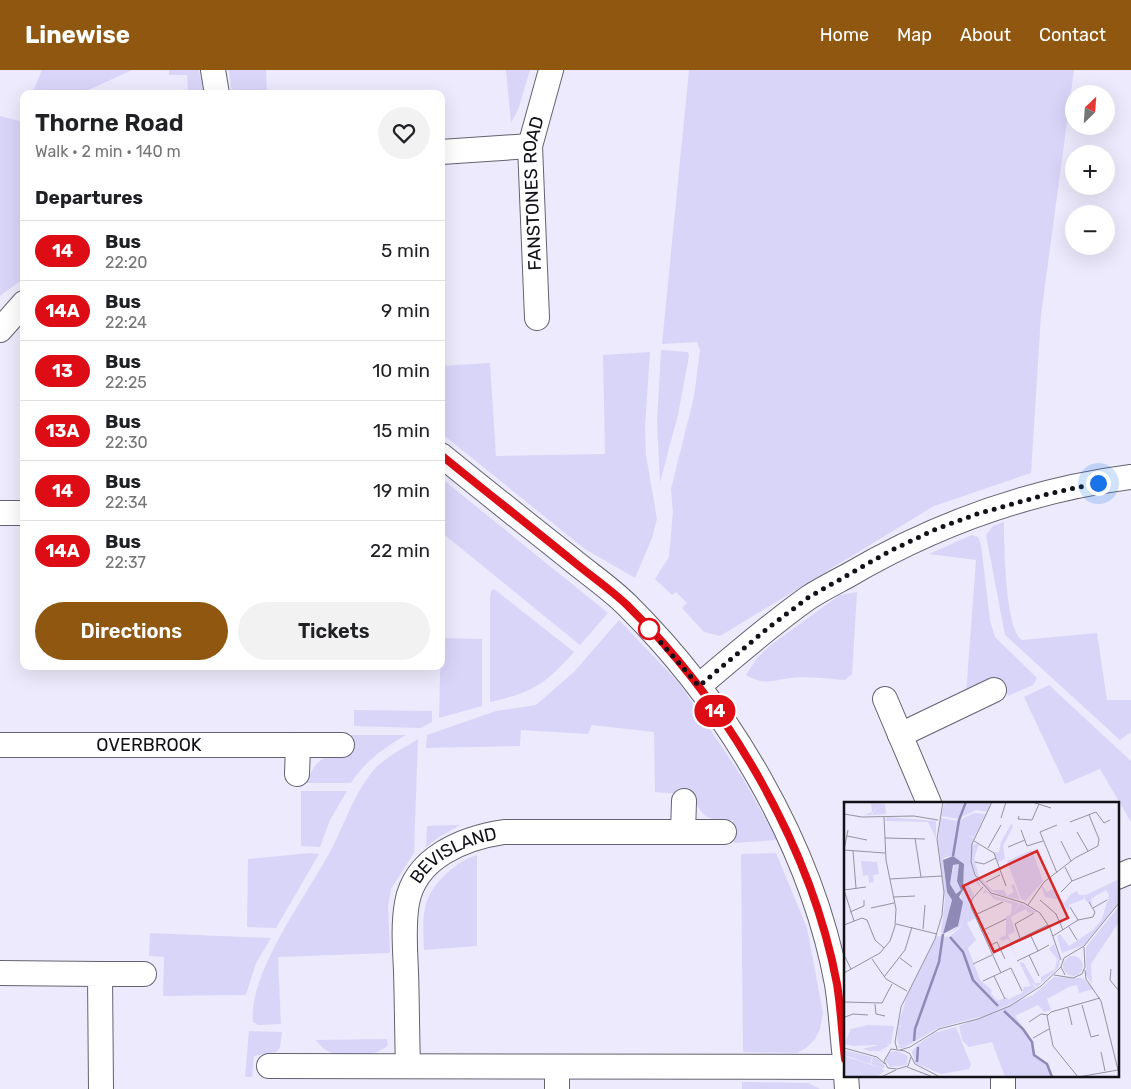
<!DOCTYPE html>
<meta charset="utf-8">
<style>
:root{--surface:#fff;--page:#f2f2f2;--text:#202124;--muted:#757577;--line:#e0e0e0;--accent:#8f570f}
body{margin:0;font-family:Rubik,sans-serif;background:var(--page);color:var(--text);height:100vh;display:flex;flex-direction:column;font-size:19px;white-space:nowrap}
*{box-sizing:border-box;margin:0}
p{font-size:16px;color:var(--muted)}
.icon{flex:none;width:28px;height:28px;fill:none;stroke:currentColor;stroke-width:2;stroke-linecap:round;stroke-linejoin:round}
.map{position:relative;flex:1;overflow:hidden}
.details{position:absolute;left:20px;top:20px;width:425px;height:580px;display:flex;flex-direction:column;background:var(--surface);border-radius:10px;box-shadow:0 5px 20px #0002}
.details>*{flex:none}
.badge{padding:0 10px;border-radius:16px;font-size:18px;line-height:32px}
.needle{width:32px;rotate:25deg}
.controls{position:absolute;left:1065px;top:15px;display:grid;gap:10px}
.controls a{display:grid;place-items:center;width:50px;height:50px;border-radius:50%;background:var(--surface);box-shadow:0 5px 20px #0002;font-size:25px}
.you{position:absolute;width:25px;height:25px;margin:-12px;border:4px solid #fff;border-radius:50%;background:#1a73e8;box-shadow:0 0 0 8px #1a73e833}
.map>.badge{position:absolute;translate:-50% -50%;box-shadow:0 0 0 2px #fff}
h2{padding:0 15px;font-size:19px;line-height:45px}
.round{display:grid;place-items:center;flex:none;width:52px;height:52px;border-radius:26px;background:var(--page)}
.summary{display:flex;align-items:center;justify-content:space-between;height:85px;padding:0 15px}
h1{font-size:24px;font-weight:600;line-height:38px}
.action{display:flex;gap:10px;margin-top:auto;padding:10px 15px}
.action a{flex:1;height:58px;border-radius:30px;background:var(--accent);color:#fff;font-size:20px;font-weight:600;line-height:58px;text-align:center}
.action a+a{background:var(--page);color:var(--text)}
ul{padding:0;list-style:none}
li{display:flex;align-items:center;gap:15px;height:60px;padding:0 15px;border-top:1px solid var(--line)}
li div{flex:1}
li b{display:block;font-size:19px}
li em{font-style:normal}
li .badge{min-width:55px;font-weight:700;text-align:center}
header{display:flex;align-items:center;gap:30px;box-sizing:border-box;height:70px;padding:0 25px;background:var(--accent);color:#fff}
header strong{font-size:24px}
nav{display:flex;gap:28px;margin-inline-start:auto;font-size:18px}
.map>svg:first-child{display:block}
.green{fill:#d9d5f9}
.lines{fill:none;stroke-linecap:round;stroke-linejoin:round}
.street-casing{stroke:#646271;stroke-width:26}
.street{stroke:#fff;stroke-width:24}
.line-casing{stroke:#fff;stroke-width:11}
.line{stroke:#dd0c15;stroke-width:8}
.walk{stroke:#121117;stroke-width:5;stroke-dasharray:0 9}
.stop-dot{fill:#fff;stroke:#dd0c15;stroke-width:2.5}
.labels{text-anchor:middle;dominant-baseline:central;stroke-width:5;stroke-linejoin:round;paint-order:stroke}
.street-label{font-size:18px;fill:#121117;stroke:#eceafc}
.inset-river{fill:none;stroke:#8f89b6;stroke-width:2.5}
.inset-road{fill:none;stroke:#9593a0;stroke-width:1}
.view{fill:#d62828;fill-opacity:0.15;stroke:#d62828;stroke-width:2.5}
.inset-edge{fill:none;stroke:#121117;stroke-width:2.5}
</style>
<header>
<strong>Linewise</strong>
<nav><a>Home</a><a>Map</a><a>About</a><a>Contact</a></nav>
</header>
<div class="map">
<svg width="1131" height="1019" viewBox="0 0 1131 1019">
<rect width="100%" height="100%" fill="#eceafc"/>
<path class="green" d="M42,0H132L84,22V24H32Z
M169,0H199L204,24H188L187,5H169Z
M229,0H266L267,24H232Z
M506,0H530L518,40L511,53Z
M689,0H1074L1041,245L1031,403L934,436L720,566L704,562L682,538L687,533L676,522L672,525L655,509L669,487L673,442L671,419L694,327L700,280L697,272L662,274Z
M24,42V208L0,226V46L20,51Z
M661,280L688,282L689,286L678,345L660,412L657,352Z
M650,282L645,357L646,385L657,449L652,468L635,508L585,479L441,363V296L490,293L496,386L605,384L603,285Z
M441,408L608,543L580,575L441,462Z
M1004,452C1004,474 1005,560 1022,570L1097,563L1107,630H1131V662L1120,670L1005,565L986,465L993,456Z
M972,465L978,467L981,475L990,550L995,567L1037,608L1033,615L1008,626L999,610L966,624L976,490L929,484Z
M494,519L574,582C544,615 534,622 490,632V528L491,521Z
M857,522L852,604L845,610C828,609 808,606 791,608C772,610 765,616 746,605L757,588L772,574L840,525Z
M619,550L679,613L744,710L777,770L734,773L733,750C710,751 701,749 693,725L655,722L654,662L592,655L588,664L521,660L520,676L426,678L427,665L496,641L536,635L574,602Z
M441,568L482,569V636L439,648Z
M1049,615L1131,691V752L1100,699L1065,714L1024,627Z
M354,640L432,641V652L421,658L354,656Z
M350,665H406C385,677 364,692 351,713H307C314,689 326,684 349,684Z
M418,669L414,783L391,819L388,837L390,883L278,887L281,954L258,955L253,952C248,902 308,824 331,780C345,753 353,726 372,702C383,688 403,679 418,669Z
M301,721H347L330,750L320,777L301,776Z
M460,755L439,767L426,777L427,756Z
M310,783L319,784L276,858L247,857L248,789Z
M776,783L807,858L823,943L820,959L815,969L806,978L797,983L743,982L741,784Z
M477,785V876L424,880C424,866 422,851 425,838C430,814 455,792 477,785Z
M150,863L271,868L256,893L246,925L163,926L164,887L149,886Z
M249,961L282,962L280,978L276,982L254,986L252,1007H245Z
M387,969L388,975C371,991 329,992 316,970Z
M742,1012L808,1013L820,1019H742Z"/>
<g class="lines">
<g class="street-casing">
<g id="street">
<path d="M213,0L217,24"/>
<path d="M441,82L530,76"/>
<path id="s1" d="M537,248L530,76L551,0"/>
<path d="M0,260L24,233"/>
<path d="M441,385C484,420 528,455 571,489C589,504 610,518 627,535C727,634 811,774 837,914C841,939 842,964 845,989"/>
<path d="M0,443H24"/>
<path d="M699,616C734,586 770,555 808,528C820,520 834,513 847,506C934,455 1031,420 1131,407"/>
<path d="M885,629L929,733"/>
<path d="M900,665L994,620"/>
<path id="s2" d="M0,675H342"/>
<path d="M297,704L298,675"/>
<path d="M683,762L684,731"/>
<path d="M1117,807L1131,801"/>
<path d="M0,903L100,904L101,1019"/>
<path d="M100,904H144"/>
<path d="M269,996L845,997"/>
<path id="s3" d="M408,996C407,965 407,933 406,901C405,879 403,855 407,833C415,787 464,768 504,762H724"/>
<path d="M557,997V1019"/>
<path d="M846,1005L847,1019"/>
<path d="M1003,1019V1005"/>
</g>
</g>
<use href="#street" class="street"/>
</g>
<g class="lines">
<g class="line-casing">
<path id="line" d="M441,385C485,421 530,456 574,492C591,506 610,519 627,535C727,633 811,775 837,914C841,938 842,964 845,989"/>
</g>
<use href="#line" class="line"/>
<path class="walk" d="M649,559L699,616L768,558L809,527L890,481L936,459L977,444L1048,424L1098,413"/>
</g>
<circle class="stop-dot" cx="649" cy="559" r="10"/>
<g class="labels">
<g class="street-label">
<text stroke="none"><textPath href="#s1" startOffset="125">FANSTONES ROAD</textPath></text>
<text stroke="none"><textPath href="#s2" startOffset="149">OVERBROOK</textPath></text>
<text stroke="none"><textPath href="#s3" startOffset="235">BEVISLAND</textPath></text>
</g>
</g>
<g transform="translate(844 732)">
<rect width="275" height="275" fill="#eceafc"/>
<path d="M101,0H123L116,17L97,14ZM124,0H147L144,10L132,8L118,15ZM27,1L41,2L42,12L28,13L35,3L27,13H20L28,10ZM130,11L142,12L130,35L122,33L130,36L128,47L130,42H135L130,57L135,74L148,88H160L163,94L170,90L167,84L170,82L176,98L156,93L145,88L135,79L126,61L137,86L130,78L125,83L130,93L126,100L131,116L123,121L132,138L124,146L136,178L148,188L147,191L153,199L163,195L166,200L165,197L178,191L180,185L187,184L175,160L180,161L191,181H197V175L211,167L213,157L205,147L210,142L216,158L215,165L193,185L187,180L192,186L172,199L142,213L94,226L59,246H56L53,244L61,243H55L53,238L54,225L58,224H54L55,220L65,188L93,134L105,135L116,126L123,109L116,125L101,134L114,124L120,67L119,62L109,54L101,55L99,58L103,90L108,98L99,132L97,130L101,98L94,40L97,16L114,19ZM43,15L92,19V36L84,20L41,19ZM167,22L169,25L159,44L161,57L154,60L149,50H155L157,40ZM188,48L199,79L182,99L177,97L163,59ZM17,59L33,60L35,72L29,73L30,80L25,81L24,73L19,74ZM115,62L117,88L112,92L106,82L110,63ZM273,78L275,99L271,106L240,143L218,151L213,134L216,132L225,144L249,128L258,117L265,93L262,88L253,93L247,97L248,103L241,98V93L240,97L225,103V109L216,98L201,95L198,86L195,87L198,83L203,90L208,87L220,101L227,92L233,89L235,93H242ZM140,87L153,95L175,101L170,111L176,101L193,110L184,111L182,107L167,115L171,130L164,133L173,155L164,137L158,139L155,136L162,133V115L167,112L168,102L150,97L143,90L139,92ZM275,104V120L247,162L248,182L242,173V145ZM219 164a10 10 0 1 1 20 0a10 10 0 1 1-20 0ZM210,175L239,176L250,187L235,191L233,183L225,185L203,197L207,208L200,210L194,203L171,214L186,235L190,252L205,263L209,275H161L148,240L125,245L118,238L115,224L189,193ZM24,223L50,224L47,242L9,244L14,245L0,242L7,227ZM112,225L127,263L125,267L97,272L71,261L68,250L73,243L90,231ZM39,242L46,243L36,249H26L36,251L48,244L35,251L18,247ZM0,248L28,255L26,262L0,253ZM53,249L64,254L63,263L46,265L41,258L45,250ZM0,254L37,266L27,262L29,255L33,256L41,264L38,267L41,269L32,275H0Z" fill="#d9d5f9"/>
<path d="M109,54L120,62L119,88L115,95L119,100L114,124L99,132L108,98L103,90L99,58ZM115,62L113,79L117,88L112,92L106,82L109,63Z" fill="#8f89b6" fill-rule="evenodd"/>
<path class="inset-river" d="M109,54L115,18L122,0M106,135L119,150L129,178L154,204M160,209L179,227L188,240L190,253L203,262L208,275M70,239L71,227L95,160L99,132M73,260L74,245"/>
<path class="inset-road" d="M148,0L128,42L127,60L131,73L147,91L180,101L196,111L206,126L217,158M188,0L207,6M0,12L18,15L70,14L94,18M175,14L174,17L188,18L195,2M157,16L162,0M226,20L252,10L260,21L266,18M177,28L183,44L199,39M233,30L244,49M3,34L23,38M41,36L81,37M71,36L77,75M130,39L150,51L162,84M217,39L227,59M164,45L181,38M144,46L157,23M0,48L41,51M0,48L4,28M9,49L12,86M131,60L140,62L152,56M221,65L228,79L261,66M213,71L196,30L213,23M46,77L98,74M142,80L156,73M139,85L128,97L127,105L157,171M217,90L228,79M50,95L71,94M196,98L212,112L219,128M184,103L200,80L231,56L254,44L255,37L245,13M226,105L234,118M27,106L50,101M249,106L263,98M6,110L20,104V98M131,113L159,100M10,119L0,88L22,85M52,122L93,132M0,123L18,116L23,118L31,138L40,146M225,125L233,138M79,127L81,103M137,129L162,117M186,132L194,149L205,143M209,134L234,118L249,115L251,110L245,100M176,136L171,122L190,111M167,141L204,123M145,144L153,140L161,157M0,153L7,167M185,153L195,174M56,156L68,165M28,157L42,177L63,189M173,159L194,149M129,162L148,153M267,167L266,178L275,189M241,168L242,177L257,199L275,272M0,171L36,151L46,139L51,124L52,107L42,58L40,15M210,173L229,176L238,172L241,165L240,145M221,173L217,165L220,156L240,144L275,101M150,174L161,197M40,175L61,148L68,125M139,179L167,166L178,189M0,200L38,201L48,182M31,202L32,212L41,214M238,203L247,235L255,233M224,206L228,223M1,215L9,212L24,213M185,220L197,212L204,213M189,236L205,227M0,246L33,255L41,262M53,247L51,240L57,205L91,137L98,113L100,90L93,37L99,0M56,248L66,245L95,227L134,217L166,204L197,184L217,165M257,250L261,269M67,255L64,264L53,267L44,266L40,259L47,247L61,249L66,252L71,262L96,275M63,265L89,275M37,275L52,268M234,275L209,244L203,214L207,210L256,196M234,275L274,268"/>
<path class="view" d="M193,49L224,116L150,150L119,84Z"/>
<rect width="275" height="275" class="inset-edge"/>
</g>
</svg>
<div class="controls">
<a><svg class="needle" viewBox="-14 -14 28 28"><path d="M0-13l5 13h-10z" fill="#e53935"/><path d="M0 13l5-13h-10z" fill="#757577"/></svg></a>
<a>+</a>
<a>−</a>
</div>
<div class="you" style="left:1098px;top:413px"></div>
<b class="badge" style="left:715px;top:641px;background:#dd0c15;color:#fff">14</b>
<section class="details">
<div class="summary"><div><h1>Thorne Road</h1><p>Walk · 2 min · 140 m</p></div><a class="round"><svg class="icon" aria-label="heart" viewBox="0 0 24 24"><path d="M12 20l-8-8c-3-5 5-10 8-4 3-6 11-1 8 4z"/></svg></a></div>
<h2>Departures</h2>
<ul>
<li><span class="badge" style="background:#dd0c15;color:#fff">14</span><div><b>Bus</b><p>22:20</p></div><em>5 min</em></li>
<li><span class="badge" style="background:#dd0c15;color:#fff">14A</span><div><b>Bus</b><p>22:24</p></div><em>9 min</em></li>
<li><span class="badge" style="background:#dd0c15;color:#fff">13</span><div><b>Bus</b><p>22:25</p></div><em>10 min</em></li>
<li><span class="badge" style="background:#dd0c15;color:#fff">13A</span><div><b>Bus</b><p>22:30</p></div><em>15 min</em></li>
<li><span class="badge" style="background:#dd0c15;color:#fff">14</span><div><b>Bus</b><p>22:34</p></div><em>19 min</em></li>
<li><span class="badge" style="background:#dd0c15;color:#fff">14A</span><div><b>Bus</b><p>22:37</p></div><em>22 min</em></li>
</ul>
<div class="action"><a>Directions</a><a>Tickets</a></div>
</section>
</div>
